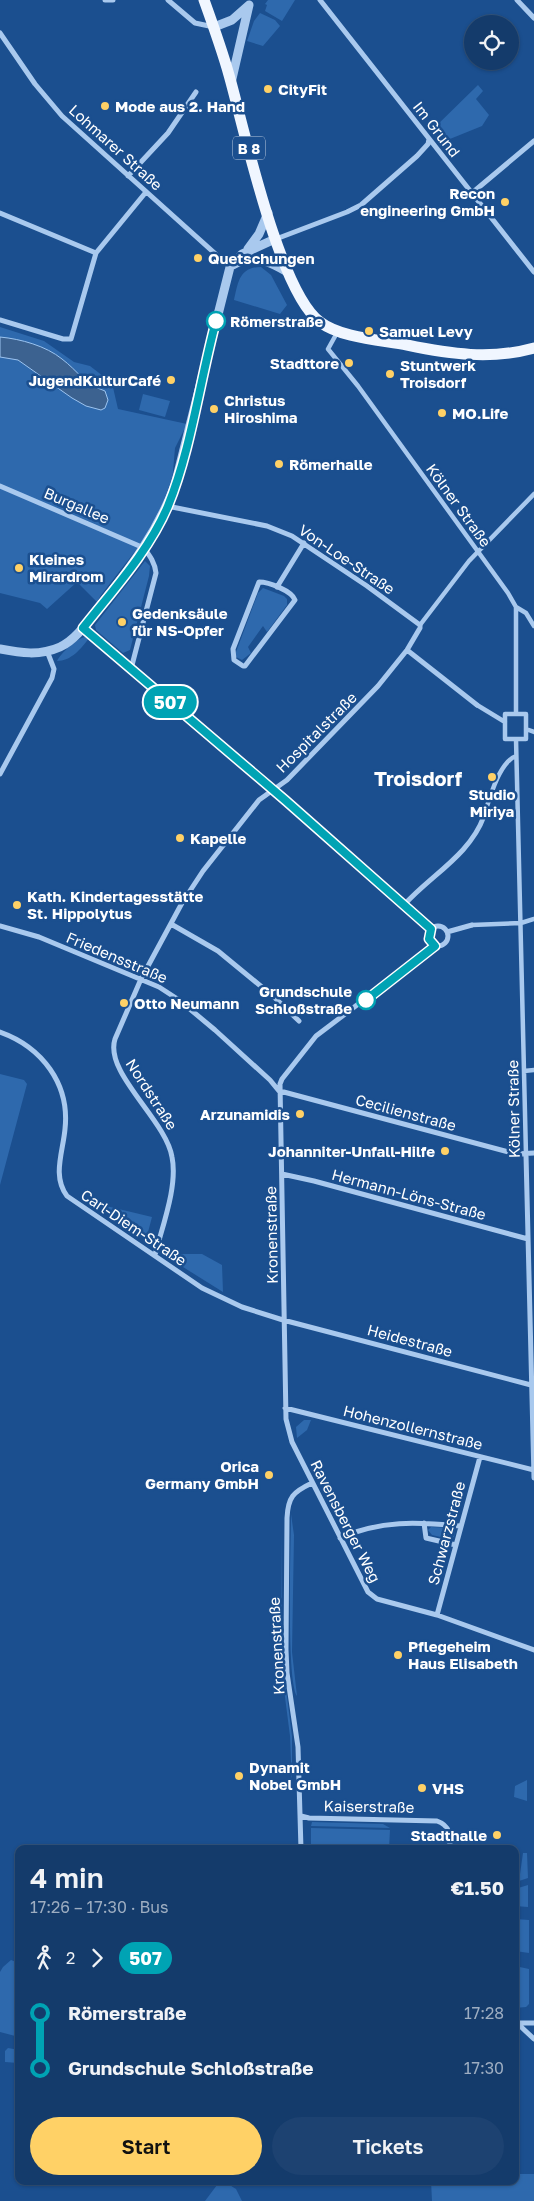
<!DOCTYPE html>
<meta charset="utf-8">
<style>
:root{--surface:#143b6b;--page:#1d4271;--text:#f1f3f6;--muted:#9dadc1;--line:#33557e;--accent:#ffd166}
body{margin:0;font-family:"Golos Text",sans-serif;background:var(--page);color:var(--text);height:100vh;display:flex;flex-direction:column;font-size:19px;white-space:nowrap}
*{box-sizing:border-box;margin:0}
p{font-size:16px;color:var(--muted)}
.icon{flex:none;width:28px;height:28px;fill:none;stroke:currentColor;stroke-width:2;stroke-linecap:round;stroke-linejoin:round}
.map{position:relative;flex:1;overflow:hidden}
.drawer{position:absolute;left:15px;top:1845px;width:504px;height:340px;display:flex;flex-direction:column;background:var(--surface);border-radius:10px;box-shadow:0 1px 4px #0004,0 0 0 1px var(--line)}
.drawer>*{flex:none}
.badge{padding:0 10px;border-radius:16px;font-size:18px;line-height:32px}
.controls{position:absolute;left:464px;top:15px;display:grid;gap:10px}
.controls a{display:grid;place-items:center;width:55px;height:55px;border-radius:50%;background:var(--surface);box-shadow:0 1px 4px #0004,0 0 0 1px var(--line);font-size:25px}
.map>.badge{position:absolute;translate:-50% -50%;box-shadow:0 0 0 2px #fff}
.legs{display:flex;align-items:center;gap:8px;height:55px;padding:0 15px;font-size:16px}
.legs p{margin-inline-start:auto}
.summary{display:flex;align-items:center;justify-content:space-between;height:85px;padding:0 15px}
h1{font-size:28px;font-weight:600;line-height:38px}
.primary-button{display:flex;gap:10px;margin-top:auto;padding:10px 15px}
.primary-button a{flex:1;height:58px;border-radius:30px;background:var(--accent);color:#111;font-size:20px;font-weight:600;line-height:58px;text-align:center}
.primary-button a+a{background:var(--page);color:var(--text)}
ul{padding:0 15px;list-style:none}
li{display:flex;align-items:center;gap:18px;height:55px;font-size:19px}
li i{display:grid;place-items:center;width:8px;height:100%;margin:0 6px;background:currentColor}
li i::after{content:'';width:12px;height:12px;margin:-6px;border:4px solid;border-radius:50%;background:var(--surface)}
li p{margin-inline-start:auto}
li:first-child i{background:linear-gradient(#0000 50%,currentColor 0)}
li:last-child i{background:linear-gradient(currentColor 50%,#0000 0)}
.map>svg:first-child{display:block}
.green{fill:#2e69ad}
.water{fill:#3c6290;stroke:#9cc4f0}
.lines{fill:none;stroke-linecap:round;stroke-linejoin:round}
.pedestrian{stroke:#a9c9ee;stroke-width:4.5}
.minor{stroke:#a9c9ee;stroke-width:5}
.tertiary{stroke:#a9c9ee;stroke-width:9}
.primary{stroke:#f0f6ff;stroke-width:11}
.line-1-casing{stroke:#fff;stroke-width:11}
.line-1{stroke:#00a3b4;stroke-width:8}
.poi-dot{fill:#ffd166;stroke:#1b4f8f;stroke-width:2}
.stop-1-dot{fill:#fff;stroke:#00a3b4;stroke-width:2.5}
.labels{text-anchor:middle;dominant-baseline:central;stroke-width:5;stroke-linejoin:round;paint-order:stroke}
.shield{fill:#1b4f8f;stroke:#bbcadd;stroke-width:1}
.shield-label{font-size:14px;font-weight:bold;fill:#fff}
.poi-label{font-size:15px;font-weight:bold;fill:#fff;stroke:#1b4f8f;text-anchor:start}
.street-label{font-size:15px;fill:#fff;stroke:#1b4f8f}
.stop-label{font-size:15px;font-weight:bold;fill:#fff;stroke:#1b4f8f;text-anchor:start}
.district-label{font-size:20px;font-weight:bold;fill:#fff;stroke:#1b4f8f}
</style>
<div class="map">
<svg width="534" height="2201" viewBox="0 0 534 2201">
<rect width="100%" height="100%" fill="#1b4f8f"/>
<path class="green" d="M268,0H295L282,21L265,11L267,5L265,4Z
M260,13L275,20L280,26L263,46L247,41L254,21Z
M478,85L483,91L476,99L489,115L482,126L440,143L431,131Z
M261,267L271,275L287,305L280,314L234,300C238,283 239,267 261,267Z
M0,327L44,341L74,362L90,366L112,383L118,409L187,424L175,448L172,483L164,505L146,537L101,595L97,602L77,582L47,609L40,603L0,593Z
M143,394L170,401L165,417L139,410Z
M145,561L150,566L149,576L130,650L123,653L96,630L95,625Z
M263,588L284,596L287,599V605L267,632L263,626L248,647L251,653L242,660L236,657V652L258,593Z
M85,637L89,638C81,649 71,661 57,661C61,653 76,639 85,637Z
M0,1074L24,1080L27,1084L0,1185Z
M102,1205L152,1217L147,1236Z
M178,1254H202L222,1265L223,1292L175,1262Z
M304,1420H311L307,1430L297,1438L296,1427Z
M291,1514L294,1535L292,1652L297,1696C286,1681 291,1542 291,1514Z
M282,1527V1658L292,1736V1786L290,1736L281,1666Z
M431,1527L451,1528L455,1532L454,1537L449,1539L432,1535L428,1530Z
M527,1780V1801L514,1797L515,1786Z
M312,1822L383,1824L390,1828L311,1826Z
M311,1828L390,1830L389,1849H311Z
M523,1853H527L528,1878L519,1881Z
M528,1885V1907L515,1906V1889Z
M515,1919L529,1920V1953L515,1951Z
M11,1960L19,1963V2037L0,2032V1972L3,1967Z
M515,1966L529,1969V2004L526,2007L515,2008Z
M8,2048L19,2050V2066L18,2063L5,2062V2051Z
M515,2174H534V2201H432L431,2181H515Z
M228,2184L236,2189L242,2201H205L217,2185Z"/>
<path class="water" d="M0,337C21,339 46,346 62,359C78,371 84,384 105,391L108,400L105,408L101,410L86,406L72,398L18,360L0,357Z"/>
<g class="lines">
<path class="pedestrian" d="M338,331L328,349L358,386L508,593L516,607V714
M516,607L526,613L534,626
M420,625L469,561L534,494
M477,705L505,722
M505,714H526V739H505Z
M526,729L534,732
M516,739L526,1155
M484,816C489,800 499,762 516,756
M472,925L521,923L534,919
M524,1071L534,1070"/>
<path class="minor" d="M105,0H113
M168,0L195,23L214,27
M320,0L534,272
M517,0L534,18
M0,33L35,84L62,116L230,267
M128,176L168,133L196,92
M472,193L534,141
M0,213L96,253
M276,239L347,212L361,205L417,156L428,144L429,139
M0,320L63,339H71L96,253L146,192
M0,486L144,548C150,556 155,563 156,573L131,669
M259,582C269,582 292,591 295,600L245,666H243L234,660L233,649Z
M277,587L304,543
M83,628L285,800L431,929
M407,650L477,705
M0,774L52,678L54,669L47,651
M404,905C431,875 470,855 484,816
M171,924L218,951L274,997L299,1021
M0,926L39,937L159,987L179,1000L215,1030L270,1080L279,1091
M428 936a10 10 0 1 1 20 0a10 10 0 1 1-20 0Z
M447,932L472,925
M435,946L316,1036L282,1079L280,1084L286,1419L292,1442L368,1592L377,1599L437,1615L534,1650
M0,1032C42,1047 70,1084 65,1129C63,1152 52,1176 67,1196L202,1288L242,1307L283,1320L531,1385
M280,1091L516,1154L534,1153
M526,1155L534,1478
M282,1174L314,1181L528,1239
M155,1255C162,1227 178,1186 172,1157C166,1120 104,1073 115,1039L141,979L182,903L203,871L259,800L287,780L378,686L407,650L420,628V625L367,586L292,536L267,526L167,506
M285,1408L534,1470
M424,1523L426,1538L456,1545
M340,1538C381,1520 417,1522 460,1526
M437,1615L480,1457
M301,1816L309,1818L437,1821C451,1826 450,1836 450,1849
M301,1849L298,1747L287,1673L286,1650L287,1518C288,1497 293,1492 312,1483
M517,2023L534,2039
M517,2023H534"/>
<path class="tertiary" d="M214,27L232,20L249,5
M231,83L249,5
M248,249L259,234L268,213
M233,265C253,253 271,262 289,273
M0,649C20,653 40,656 60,647C77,639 88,621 99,607C130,569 158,531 175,485L230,267L242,254L275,239"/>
<path class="primary" d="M204,0C213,25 222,50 229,75C244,128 279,292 320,322C341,338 381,340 407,345C450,354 491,360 534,348"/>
</g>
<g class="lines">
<g class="line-1-casing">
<path id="line-1" d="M216,321C200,380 191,450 168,506C149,551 113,590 83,628L285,800L431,929L429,939L435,946L366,1000"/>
</g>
<use href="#line-1" class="line-1"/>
</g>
<g class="poi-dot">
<circle cx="268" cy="89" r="5"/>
<circle cx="105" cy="106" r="5"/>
<circle cx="505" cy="202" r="5"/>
<circle cx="198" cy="258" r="5"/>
<circle cx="369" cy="331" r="5"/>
<circle cx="349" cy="363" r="5"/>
<circle cx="390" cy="374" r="5"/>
<circle cx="171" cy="380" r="5"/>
<circle cx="214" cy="409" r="5"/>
<circle cx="442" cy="413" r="5"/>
<circle cx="279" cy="464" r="5"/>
<circle cx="19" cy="568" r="5"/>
<circle cx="122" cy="622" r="5"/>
<circle cx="492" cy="777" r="5"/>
<circle cx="180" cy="838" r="5"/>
<circle cx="17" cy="905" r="5"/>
<circle cx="124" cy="1003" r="5"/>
<circle cx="300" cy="1114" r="5"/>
<circle cx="445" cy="1151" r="5"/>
<circle cx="269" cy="1475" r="5"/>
<circle cx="398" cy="1655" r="5"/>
<circle cx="239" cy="1776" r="5"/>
<circle cx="422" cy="1788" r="5"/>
<circle cx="497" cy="1835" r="5"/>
</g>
<g class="stop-1-dot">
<circle cx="216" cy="321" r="9"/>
<circle cx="366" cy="1000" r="9"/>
</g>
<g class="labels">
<rect class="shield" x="233" y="136.5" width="32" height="23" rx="4"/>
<g class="shield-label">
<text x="249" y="148">B 8</text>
</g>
<g class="poi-label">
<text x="278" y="89">CityFit</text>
<text x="115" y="106">Mode aus 2. Hand</text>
<text x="495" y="193" text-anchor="end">Recon<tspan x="495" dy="17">engineering GmbH</tspan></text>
<text x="208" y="258">Quetschungen</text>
<text x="379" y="331">Samuel Levy</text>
<text x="339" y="363" text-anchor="end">Stadttore</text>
<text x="400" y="365">Stuntwerk<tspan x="400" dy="17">Troisdorf</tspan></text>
<text x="161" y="380" text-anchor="end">JugendKulturCafé</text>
<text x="224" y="400">Christus<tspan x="224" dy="17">Hiroshima</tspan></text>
<text x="452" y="413">MO.Life</text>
<text x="289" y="464">Römerhalle</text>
<text x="29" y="559">Kleines<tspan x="29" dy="17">Mirardrom</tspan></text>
<text x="132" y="613">Gedenksäule<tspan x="132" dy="17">für NS-Opfer</tspan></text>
<text x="492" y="794" text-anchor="middle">Studio<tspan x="492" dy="17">Miriya</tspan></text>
<text x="190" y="838">Kapelle</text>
<text x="27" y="896">Kath. Kindertagesstätte<tspan x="27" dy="17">St. Hippolytus</tspan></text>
<text x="134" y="1003">Otto Neumann</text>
<text x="290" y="1114" text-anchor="end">Arzunamidis</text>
<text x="435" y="1151" text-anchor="end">Johanniter-Unfall-Hilfe</text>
<text x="259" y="1466" text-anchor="end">Orica<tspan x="259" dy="17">Germany GmbH</tspan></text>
<text x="408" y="1646">Pflegeheim<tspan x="408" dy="17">Haus Elisabeth</tspan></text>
<text x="249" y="1767">Dynamit<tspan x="249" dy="17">Nobel GmbH</tspan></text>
<text x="432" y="1788">VHS</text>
<text x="487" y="1835" text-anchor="end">Stadthalle</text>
</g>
<g class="street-label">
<text transform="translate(437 129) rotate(52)">Im Grund</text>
<text transform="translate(116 147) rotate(42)">Lohmarer Straße</text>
<text transform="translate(77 505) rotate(23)">Burgallee</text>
<text transform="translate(459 505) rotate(54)">Kölner Straße</text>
<text transform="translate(347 559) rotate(34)">Von-Loe-Straße</text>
<text transform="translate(316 732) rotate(-45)">Hospitalstraße</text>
<text transform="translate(117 957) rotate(23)">Friedensstraße</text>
<text transform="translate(152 1094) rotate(57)">Nordstraße</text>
<text transform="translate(513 1109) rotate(-91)">Kölner Straße</text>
<text transform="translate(406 1112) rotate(15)">Cecilienstraße</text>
<text transform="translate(409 1194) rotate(15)">Hermann-Löns-Straße</text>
<text transform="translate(134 1227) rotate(34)">Carl-Diem-Straße</text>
<text transform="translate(271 1235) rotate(-91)">Kronenstraße</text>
<text transform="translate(410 1340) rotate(15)">Heidestraße</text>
<text transform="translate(413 1427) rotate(14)">Hohenzollernstraße</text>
<text transform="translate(346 1521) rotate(63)">Ravensberger Weg</text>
<text transform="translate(446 1533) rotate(-75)">Schwarzstraße</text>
<text transform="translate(276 1646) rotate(-93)">Kronenstraße</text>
<text transform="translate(369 1806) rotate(1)">Kaiserstraße</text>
</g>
<g class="stop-label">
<text x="230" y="321">Römerstraße</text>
<text x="352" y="991" text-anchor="end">Grundschule<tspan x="352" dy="17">Schloßstraße</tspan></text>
</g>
<g class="district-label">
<text x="418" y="778">Troisdorf</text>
</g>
</g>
</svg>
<div class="controls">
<a><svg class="icon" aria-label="locate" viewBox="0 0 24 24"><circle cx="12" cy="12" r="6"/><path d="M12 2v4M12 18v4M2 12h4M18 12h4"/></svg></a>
</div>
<b class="badge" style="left:170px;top:702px;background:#00a3b4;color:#fff">507</b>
<section class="drawer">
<div class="summary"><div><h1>4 min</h1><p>17:26 – 17:30 · Bus</p></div><b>€1.50</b></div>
<div class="legs"><svg class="icon" aria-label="walk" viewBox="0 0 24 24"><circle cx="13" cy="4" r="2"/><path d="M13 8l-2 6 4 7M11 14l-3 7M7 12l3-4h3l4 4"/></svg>2<svg class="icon" aria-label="forward" viewBox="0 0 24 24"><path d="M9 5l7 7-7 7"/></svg><b class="badge" style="background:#00a3b4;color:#fff">507</b></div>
<ul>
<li><i style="color:#00a3b4"></i><b>Römerstraße</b><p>17:28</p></li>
<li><i style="color:#00a3b4"></i><b>Grundschule Schloßstraße</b><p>17:30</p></li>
</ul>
<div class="primary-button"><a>Start</a><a>Tickets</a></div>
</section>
</div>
